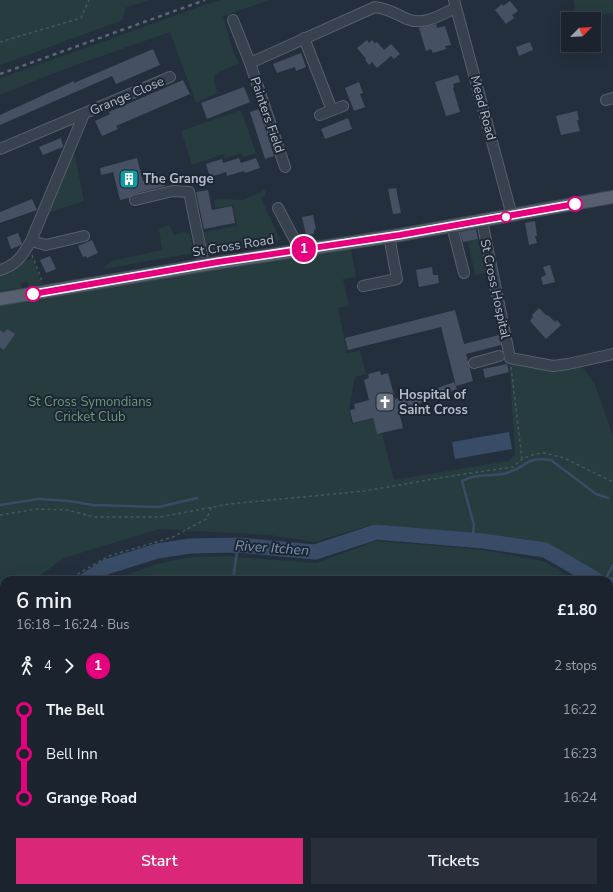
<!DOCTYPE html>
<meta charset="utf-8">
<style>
:root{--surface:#1b232e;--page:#282f3a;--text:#f1f3f6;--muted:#a0a4aa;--line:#39404a;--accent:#db2777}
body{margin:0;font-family:"Nunito Sans",sans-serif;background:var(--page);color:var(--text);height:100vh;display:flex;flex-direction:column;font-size:15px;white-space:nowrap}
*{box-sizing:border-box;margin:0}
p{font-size:13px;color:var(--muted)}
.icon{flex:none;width:22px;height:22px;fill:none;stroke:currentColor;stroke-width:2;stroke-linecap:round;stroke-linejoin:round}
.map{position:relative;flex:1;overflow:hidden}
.panel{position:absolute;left:0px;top:576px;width:613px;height:316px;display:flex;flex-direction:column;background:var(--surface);border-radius:12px 12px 0 0;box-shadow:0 4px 16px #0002,0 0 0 1px var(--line)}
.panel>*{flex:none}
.badge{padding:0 8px;border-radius:13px;font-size:14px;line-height:26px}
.needle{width:26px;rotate:66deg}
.tools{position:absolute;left:561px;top:12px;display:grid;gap:8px}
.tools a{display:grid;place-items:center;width:40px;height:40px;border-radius:0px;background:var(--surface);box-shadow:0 4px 16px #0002,0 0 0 1px var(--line);font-size:20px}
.map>.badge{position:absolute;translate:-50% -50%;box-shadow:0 0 0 2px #fff}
.legs{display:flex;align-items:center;gap:6px;height:44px;padding:0 16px;font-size:13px}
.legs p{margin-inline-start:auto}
.overview{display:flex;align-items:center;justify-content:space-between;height:68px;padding:0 16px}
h1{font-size:22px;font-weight:600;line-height:30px}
.button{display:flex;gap:8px;margin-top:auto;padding:8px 16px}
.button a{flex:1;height:46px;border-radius:0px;background:var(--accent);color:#fff;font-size:16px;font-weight:600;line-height:46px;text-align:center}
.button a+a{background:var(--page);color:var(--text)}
ul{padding:0 16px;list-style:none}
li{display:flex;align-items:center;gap:14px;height:44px;font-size:15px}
li i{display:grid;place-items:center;width:6px;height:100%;margin:0 5px;background:currentColor}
li i::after{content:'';width:10px;height:10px;margin:-5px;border:3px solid;border-radius:50%;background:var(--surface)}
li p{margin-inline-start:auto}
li:first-child i{background:linear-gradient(#0000 50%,currentColor 0)}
li:last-child i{background:linear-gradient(currentColor 50%,#0000 0)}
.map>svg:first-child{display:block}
.green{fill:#263c3f}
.water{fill:#394c67}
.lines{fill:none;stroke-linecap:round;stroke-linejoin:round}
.stream{stroke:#394c67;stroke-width:2.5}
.river{stroke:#394c67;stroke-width:15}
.building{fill:#455162}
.minor-casing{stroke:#565f6c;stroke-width:12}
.major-casing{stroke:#414a57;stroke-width:14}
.path{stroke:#44595c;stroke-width:1.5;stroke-dasharray:3 3;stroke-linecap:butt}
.minor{stroke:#38414e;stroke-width:10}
.major{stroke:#56606e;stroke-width:12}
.rail{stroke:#5a6575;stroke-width:2.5;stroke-dasharray:4 4;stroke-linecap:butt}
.line-1-casing{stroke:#fff;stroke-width:9}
.line-1{stroke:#e6007e;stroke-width:6}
.stop-1-dot{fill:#fff;stroke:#e6007e;stroke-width:2}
.labels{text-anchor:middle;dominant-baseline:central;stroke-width:4;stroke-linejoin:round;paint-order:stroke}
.street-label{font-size:13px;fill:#b4bcc9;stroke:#1d2633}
.poi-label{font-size:13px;font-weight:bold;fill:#b4bcc9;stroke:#1d2633;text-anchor:start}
.park-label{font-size:13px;fill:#6b9a76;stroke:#1d2633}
.water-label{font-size:14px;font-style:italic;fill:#7c92b1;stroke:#1d2633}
</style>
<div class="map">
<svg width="613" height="892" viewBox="0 0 613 892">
<rect width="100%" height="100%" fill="#242f3e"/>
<path class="green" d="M0,0H150L125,8L123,20L0,65Z
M220,0H270L223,16L233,51L239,63L219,72L214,76V81L217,93L196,103L170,32L59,71L0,95V78L69,54L201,6Z
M574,0H613V13L576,18Z
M241,110L256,153L243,157L241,153L225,159L223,154L192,165L181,131Z
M74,150L84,201L48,213Z
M265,190L266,195L261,198L280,240L207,253L203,232L237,226L233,205L215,208L214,200L218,199L243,200Z
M169,225L174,236L183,232L190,234L194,253L103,269L111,261L162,250L159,229Z
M478,239L486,273L475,275L468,241Z
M351,248L356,277L343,279L349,306L338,308L347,353L360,351L366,374L355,377L349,410L352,424L373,418L377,434L382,433L394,480L508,461L515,455L510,372L508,363C529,361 562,362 583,368L595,385L613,436V579L601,578L551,546L529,540L484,534L375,524L314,542L270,535L159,529L64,558L34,580H4V597L0,599V303Z
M32,258L42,284L29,287L28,282L21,283L22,288L0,291V274Z
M376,541L483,550L543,561L576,580H113L157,564L190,557L224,556L316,563Z
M609,599L613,601V892H0V640L4,638V888H609Z"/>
<path class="water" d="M509,432L512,449L455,459L452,442Z"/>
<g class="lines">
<path class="stream" d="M0,505L38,499L69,501L93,505L159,507L197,498
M472,540L474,525L462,481C476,473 492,477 507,473C527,467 526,456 551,460L596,494L608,498
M233,580L238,545
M605,580L613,565
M0,772L4,773
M0,869L4,867
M609,869L613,870"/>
<path class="river" d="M86,580L106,567L157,551L190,546L238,545L315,552L376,532L483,541L545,550L597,580
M609,585H613
M0,629L4,627
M0,858L4,860
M22,888L23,892"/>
</g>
<path class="building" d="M510,1L518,11L512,15L514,18L506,24L495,10L502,4L503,6Z
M436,24L437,28L445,26L451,45L445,46L446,49L433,53L431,49L426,51L419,28Z
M367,40L369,43L372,40L375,43L377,42L384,50L391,44L400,54L394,59L391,56L377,68L372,62L369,65L365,60L366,59L357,48Z
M530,42L533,50L519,56L516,47Z
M153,49L160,65L116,84L112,76L0,125V115L74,81V83Z
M301,53L306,67L296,71L295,67L277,73L273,64Z
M458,75L460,82L453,84L454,87L453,88L460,112L446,116L435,82Z
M183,80L190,94L116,126L118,129L102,136L95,121L110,114L109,112Z
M359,82L363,93L360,94L365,107L354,111L345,88Z
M244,87L250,102L207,119L201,103Z
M259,109L274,156L265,159L250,112Z
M577,111L579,120H577L580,131L561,135L556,116Z
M348,118L352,129L325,139L321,129Z
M61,138L63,147L43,155L39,147Z
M137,158L143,181L162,176L165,186L134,194L129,198L120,200L113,172L101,175L100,168Z
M239,158L241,163L256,158L260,168L245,173L244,171L227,176L226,172L210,177L206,164L222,159L223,163Z
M396,188L401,213L393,214L388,189Z
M208,190L212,210L232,206L235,223L204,229L196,192Z
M32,199L37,210L0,223V212Z
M313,215L316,229L314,230V234L306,235L302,217Z
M535,221L537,236H535L537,243L529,245L525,223Z
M476,229L478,239L463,242L460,232Z
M18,233L22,243L21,245L11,249L7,237Z
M92,240L98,253L87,258L86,256L83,257L78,246Z
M50,256L56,269L46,273L40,260Z
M550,265L555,282L543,285L541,277L546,275L543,267Z
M432,267L433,275H438L439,283L419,287L416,270Z
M539,308L547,316L548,315L555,322L557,320L561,325L546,339L530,321L533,317L532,315Z
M455,310L464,344L499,335L501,345L466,354L473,381L456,386L441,327L348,350L345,338Z
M7,329L15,334L4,350L0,347V330L4,333Z
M507,364L509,372L485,378L483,369Z
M380,371L381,375L388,373L395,399L407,396L408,399L454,382L457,389L410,407V409L399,412L403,428L377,434L373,418L353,423L350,410L355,409L354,404L369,400L364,380L369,378L368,374Z"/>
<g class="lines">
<g class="minor-casing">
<path id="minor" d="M454,0L512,216
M233,20L250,63L285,167
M304,38L332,110
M250,63L375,7C389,9 394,13 407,19C423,26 441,15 455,8
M606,100L613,98
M320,115L343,106
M0,149L170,77
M135,200L173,191L189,192L204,265
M278,208L300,250
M482,221L510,358L553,366L568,364L613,354
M452,226L464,273
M31,241L46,245L84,236
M0,270C17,265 22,256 31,241L84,114
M363,286L397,279L389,236
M474,363L499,356"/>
</g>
<g class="major-casing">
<path id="major" d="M0,299L204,265L400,235L613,197"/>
</g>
<path class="path" d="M0,42L81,18L89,0
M32,255L42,281
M511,367L522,459
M0,515L37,509L68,510L94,517H160L229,504L365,491L451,476L513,467L522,459L535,454L545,453L564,458L613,482
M67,580L109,556L173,537L206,519L212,507
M0,614L4,612"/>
<use href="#minor" class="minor"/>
<use href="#major" class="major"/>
<path class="rail" d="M0,74L205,0"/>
</g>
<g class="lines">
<g class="line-1-casing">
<path id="line-1" d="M33,294L218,262L400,235L575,204"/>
</g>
<use href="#line-1" class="line-1"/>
</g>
<defs>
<g id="building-square" transform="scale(1)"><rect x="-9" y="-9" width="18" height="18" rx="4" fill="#0f9aa8" stroke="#1d2633"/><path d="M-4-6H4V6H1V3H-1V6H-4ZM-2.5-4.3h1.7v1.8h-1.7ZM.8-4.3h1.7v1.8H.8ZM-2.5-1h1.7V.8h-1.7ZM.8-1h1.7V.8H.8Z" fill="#fff"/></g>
<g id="church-square" transform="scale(1)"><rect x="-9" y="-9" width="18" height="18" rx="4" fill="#6b7280" stroke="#1d2633"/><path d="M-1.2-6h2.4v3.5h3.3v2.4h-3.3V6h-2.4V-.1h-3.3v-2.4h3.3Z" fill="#fff"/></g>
</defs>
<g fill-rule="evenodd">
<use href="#building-square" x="129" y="179"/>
<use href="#church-square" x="385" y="402"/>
</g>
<g class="stop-1-dot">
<circle cx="575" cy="204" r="7"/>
<circle cx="506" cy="217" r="5"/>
<circle cx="33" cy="294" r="7"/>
</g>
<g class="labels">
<g class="street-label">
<text transform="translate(127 96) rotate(-23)">Grange Close</text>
<text transform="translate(483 108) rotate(75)">Mead Road</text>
<text transform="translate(267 115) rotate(71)">Painters Field</text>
<text transform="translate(233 246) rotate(-9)">St Cross Road</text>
<text transform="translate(495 289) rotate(78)">St Cross Hospital</text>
</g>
<g class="poi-label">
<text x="143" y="179">The Grange</text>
<text x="399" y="395">Hospital of<tspan x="399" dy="15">Saint Cross</tspan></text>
</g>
<g class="park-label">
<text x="90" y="402">St Cross Symondians<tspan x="90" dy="15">Cricket Club</tspan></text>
</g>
<g class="water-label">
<text transform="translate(272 548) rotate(4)">River Itchen</text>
</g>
</g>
</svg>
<div class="tools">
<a><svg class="needle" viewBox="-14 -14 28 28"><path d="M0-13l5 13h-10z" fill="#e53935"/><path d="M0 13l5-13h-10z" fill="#a0a4aa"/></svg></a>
</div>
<b class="badge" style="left:304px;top:249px;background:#e6007e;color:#fff">1</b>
<section class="panel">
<div class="overview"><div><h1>6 min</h1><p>16:18 – 16:24 · Bus</p></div><b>£1.80</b></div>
<div class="legs"><svg class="icon" aria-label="walk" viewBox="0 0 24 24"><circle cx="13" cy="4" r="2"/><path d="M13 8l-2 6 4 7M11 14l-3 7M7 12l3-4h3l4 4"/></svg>4<svg class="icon" aria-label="forward" viewBox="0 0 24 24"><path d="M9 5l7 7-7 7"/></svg><b class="badge" style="background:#e6007e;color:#fff">1</b><p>2 stops</p></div>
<ul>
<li><i style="color:#e6007e"></i><b>The Bell</b><p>16:22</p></li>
<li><i style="color:#e6007e"></i><span>Bell Inn</span><p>16:23</p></li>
<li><i style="color:#e6007e"></i><b>Grange Road</b><p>16:24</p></li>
</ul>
<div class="button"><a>Start</a><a>Tickets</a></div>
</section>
</div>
